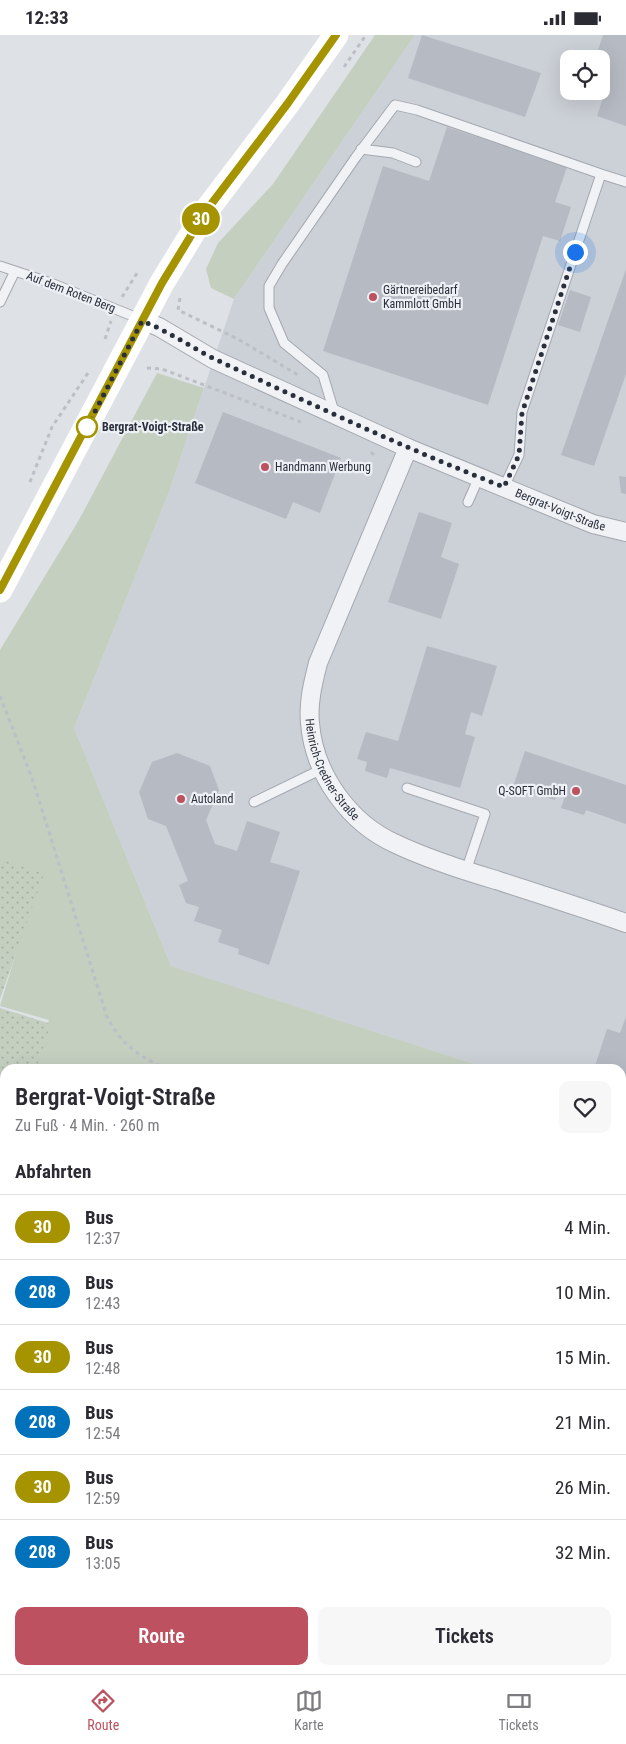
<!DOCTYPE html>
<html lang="de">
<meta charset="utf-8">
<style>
:root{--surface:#fff;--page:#f7f7f7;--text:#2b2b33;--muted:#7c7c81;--line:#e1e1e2;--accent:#bd5160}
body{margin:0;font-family:"Roboto Condensed",sans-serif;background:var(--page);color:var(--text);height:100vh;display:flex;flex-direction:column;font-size:19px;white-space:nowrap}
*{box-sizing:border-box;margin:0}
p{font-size:16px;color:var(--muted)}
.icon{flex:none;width:28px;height:28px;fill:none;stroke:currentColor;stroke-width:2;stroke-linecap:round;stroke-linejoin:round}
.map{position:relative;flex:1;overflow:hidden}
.side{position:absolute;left:0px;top:1029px;width:626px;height:611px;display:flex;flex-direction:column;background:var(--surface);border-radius:15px 15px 0 0;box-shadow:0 5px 20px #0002}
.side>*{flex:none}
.badge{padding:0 10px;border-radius:16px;font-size:18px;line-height:32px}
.tools{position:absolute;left:560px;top:15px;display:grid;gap:10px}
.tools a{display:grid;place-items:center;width:50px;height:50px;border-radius:10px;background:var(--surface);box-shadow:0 5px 20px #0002;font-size:25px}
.you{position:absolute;width:25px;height:25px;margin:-12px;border:4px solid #fff;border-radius:50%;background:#1a73e8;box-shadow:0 0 0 8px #1a73e833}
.map>.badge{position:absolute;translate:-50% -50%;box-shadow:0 0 0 2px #fff}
h2{padding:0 15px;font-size:19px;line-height:45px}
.round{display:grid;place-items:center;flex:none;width:52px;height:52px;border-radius:10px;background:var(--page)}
.head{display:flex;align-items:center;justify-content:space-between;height:85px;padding:0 15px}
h1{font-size:24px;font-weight:600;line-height:38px}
.cta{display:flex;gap:10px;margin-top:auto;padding:10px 15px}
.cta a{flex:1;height:58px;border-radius:10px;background:var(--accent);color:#fff;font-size:20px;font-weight:600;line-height:58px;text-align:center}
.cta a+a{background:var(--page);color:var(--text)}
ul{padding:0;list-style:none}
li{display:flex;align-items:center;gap:15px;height:65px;padding:0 15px;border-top:1px solid var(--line)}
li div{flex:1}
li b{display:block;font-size:19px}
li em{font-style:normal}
li .badge{min-width:55px;font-weight:700;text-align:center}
.status{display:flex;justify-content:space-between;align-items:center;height:35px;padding:0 25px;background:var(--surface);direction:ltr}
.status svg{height:14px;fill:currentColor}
.tabs{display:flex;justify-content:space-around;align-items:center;height:70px;border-top:1px solid var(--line);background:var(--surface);font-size:14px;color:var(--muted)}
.tabs a{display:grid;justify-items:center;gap:2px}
.tabs .active{color:var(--accent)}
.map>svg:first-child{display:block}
.built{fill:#ccd0d7;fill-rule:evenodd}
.green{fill:#c4cfc0}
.garden{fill:url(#garden-dots)}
.building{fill:#b6bac2}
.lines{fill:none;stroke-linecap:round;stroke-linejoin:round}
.lane-casing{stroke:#a4a8af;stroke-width:11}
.street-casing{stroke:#a4a8af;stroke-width:20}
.path{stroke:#bcbfc5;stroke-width:3;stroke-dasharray:4 4;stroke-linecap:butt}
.lane{stroke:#f0f2f5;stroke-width:9}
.street{stroke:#f0f2f5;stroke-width:18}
.secondary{stroke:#fff;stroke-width:25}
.line-casing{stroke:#fff;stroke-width:11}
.line{stroke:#a59400;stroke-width:8}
.walk{stroke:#292f3b;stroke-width:5;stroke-dasharray:0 9}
.poi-dot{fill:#bd5160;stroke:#edf0f4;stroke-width:2}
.stop-dot{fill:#fff;stroke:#a59400;stroke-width:2.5}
.labels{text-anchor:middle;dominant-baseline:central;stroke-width:4.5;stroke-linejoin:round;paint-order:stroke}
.poi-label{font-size:12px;fill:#292f3b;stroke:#edf0f4;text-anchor:start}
.street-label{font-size:12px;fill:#292f3b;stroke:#edf0f4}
.stop-label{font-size:12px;font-weight:bold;fill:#292f3b;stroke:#edf0f4;text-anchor:start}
</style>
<div class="status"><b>12:33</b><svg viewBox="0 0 49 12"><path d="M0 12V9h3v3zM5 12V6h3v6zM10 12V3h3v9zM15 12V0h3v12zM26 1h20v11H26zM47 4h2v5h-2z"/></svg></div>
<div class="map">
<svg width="626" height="1639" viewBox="0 0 626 1639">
<defs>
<pattern id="garden-dots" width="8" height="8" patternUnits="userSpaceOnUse" patternTransform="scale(1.25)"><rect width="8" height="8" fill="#c4cfc0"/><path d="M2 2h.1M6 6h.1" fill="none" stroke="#a8b2a6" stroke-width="1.8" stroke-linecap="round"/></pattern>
</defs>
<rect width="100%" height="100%" fill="#dee1e6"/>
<path class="built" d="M415,0H626V1077L621,1076V1034H490L171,931L74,693L169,457L234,264ZM569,24H601V56H569Z"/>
<path class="green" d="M375,0H415L234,264L211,253L206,234L218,208L273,149Z
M157,338L204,353L169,457L74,693L171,931L490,1034H33L49,985L0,971L37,848L0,834V615L79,485Z
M621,1076L626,1077V1297L621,1295Z"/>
<path class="garden" d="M0,824L44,839L0,964Z
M0,973L51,989L36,1034H5V1236L0,1235Z
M0,1262L5,1264V1320L0,1318Z
M621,1298L626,1300V1440L621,1438Z
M0,1358L5,1360V1635L27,1639H0Z
M621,1467L626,1468V1517L621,1516Z
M365,1635H428L427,1639H364Z"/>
<path class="building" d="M422,0L541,38L525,82L408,43Z
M603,0H626V91L597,81L604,60L595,57L601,56V24H595Z
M447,92L567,132L555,167L571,172L560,206L543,201L488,370L323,316L383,131L429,146Z
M626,234V339L594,431L561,420Z
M570,255L591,262L580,297L558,290Z
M223,377L341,423L320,478L293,467L286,484L195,448Z
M619,441L626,442V459L621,458Z
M419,477L452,488L441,522L459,529L441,584L388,567Z
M427,611L497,631L482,681L471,677L465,699L475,702L460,753L390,733L387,743L365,736L367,727L357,724L366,697L398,706Z
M525,716L626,750V789L586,775L584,780L561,773L568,752L560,749L555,765L513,752Z
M177,718L210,731L219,755L206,785L215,809L237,816L247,786L280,797L270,827L300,836L269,930L238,919L239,914L218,907L222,895L194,886L199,872L186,868L179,850L188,846L166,791L148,784L139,757L152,727Z
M626,982V1064L621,1062V1034H594L607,994L620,998Z
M0,1160L5,1162L3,1195L5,1196V1206L0,1220Z
M0,1318L5,1320V1352L0,1350Z
M621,1516L626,1517V1548L623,1557L621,1556Z
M127,1635H166L164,1639H125Z
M189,1635H203L201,1639H188Z
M229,1635H247L255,1639H228Z
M276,1635H337L336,1639H287Z
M428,1635H438L437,1639H427Z
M474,1635H483L490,1637L473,1639Z
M526,1635H557L568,1639H525Z
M572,1635H580L591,1639H570Z"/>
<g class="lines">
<g class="lane-casing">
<path id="lane" d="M361,114L393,118L416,127
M0,231L51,248L140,284
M0,267L15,236
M335,380L323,340L284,308L269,273V251L282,229L356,122L395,70L417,75L601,139
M504,452L519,420L522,377L601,139L626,147
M468,467L479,442
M407,753L485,779L466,836
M254,767L322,734
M103,1639L104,1635
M359,1639L360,1635
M621,1639L626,1625"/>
</g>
<g class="street-casing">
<g id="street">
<path id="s1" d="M142,285L159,292L213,324L408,413L593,489L626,497"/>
<path id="s2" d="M408,413L318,628C313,648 308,667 310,688C314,739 349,788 396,809C428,824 462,835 496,845C539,859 583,873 626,888"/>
<path d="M0,1249L5,1250"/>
<path d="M621,1453L626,1455"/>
</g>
</g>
<path class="path" d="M344,32L366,0
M122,262L139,235
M180,263L178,275L238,304L298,340
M105,304L111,286
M147,333L162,334L301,387
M371,417L376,422
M30,447L52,392L88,338
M0,661L32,743L107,982C123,1011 137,1020 167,1034
M621,1209L626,1211"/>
<use href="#lane" class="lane"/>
<use href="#street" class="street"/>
<path class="secondary" d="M0,555L162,248L206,176L288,68L336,0"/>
</g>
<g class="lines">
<g class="line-casing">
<path id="line" d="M0,555L162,248L206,176L288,68L336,0"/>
</g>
<use href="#line" class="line"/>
<path class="walk" d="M87,392L142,286C169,296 193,314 219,326C313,370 407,414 504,452L519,420L522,378L575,217"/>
</g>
<g class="poi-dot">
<circle cx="373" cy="262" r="5"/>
<circle cx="265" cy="432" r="5"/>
<circle cx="576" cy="756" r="5"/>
<circle cx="181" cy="764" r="5"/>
</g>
<circle class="stop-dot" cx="87" cy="392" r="10"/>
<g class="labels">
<g class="poi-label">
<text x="383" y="255">Gärtnereibedarf<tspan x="383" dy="14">Kammlott GmbH</tspan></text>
<text x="275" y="432">Handmann Werbung</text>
<text x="566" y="756" text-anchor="end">Q-SOFT GmbH</text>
<text x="191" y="764">Autoland</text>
</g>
<g class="street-label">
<text transform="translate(71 257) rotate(21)">Auf dem Roten Berg</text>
<text stroke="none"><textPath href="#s1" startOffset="460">Bergrat-Voigt-Straße</textPath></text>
<text stroke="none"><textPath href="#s2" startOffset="346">Heinrich-Credner-Straße</textPath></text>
</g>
<g class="stop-label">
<text x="102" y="392">Bergrat-Voigt-Straße</text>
</g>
</g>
</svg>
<div class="tools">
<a><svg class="icon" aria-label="locate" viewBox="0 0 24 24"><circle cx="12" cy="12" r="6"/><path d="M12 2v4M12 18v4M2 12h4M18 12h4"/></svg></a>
</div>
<div class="you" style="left:575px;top:217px"></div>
<b class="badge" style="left:201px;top:184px;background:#a59400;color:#fff">30</b>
<section class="side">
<div class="head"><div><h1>Bergrat-Voigt-Straße</h1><p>Zu Fuß · 4 Min. · 260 m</p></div><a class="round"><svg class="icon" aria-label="heart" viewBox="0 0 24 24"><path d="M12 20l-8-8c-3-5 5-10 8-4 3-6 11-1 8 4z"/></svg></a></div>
<h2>Abfahrten</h2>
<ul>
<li><span class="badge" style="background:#a59400;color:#fff">30</span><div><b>Bus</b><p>12:37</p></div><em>4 Min.</em></li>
<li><span class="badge" style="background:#0072bc;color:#fff">208</span><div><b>Bus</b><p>12:43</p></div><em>10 Min.</em></li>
<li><span class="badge" style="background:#a59400;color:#fff">30</span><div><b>Bus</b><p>12:48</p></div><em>15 Min.</em></li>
<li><span class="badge" style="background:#0072bc;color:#fff">208</span><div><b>Bus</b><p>12:54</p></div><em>21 Min.</em></li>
<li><span class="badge" style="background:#a59400;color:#fff">30</span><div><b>Bus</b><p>12:59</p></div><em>26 Min.</em></li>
<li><span class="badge" style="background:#0072bc;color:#fff">208</span><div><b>Bus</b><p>13:05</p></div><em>32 Min.</em></li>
</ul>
<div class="cta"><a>Route</a><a>Tickets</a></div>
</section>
</div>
<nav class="tabs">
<a class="active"><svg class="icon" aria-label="directions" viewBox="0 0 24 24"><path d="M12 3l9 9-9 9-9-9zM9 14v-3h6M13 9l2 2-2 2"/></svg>Route</a>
<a><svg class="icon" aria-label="map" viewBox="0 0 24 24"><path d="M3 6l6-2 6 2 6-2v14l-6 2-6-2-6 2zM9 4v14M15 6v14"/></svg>Karte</a>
<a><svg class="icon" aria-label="tickets" viewBox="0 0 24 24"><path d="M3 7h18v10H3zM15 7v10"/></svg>Tickets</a>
</nav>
